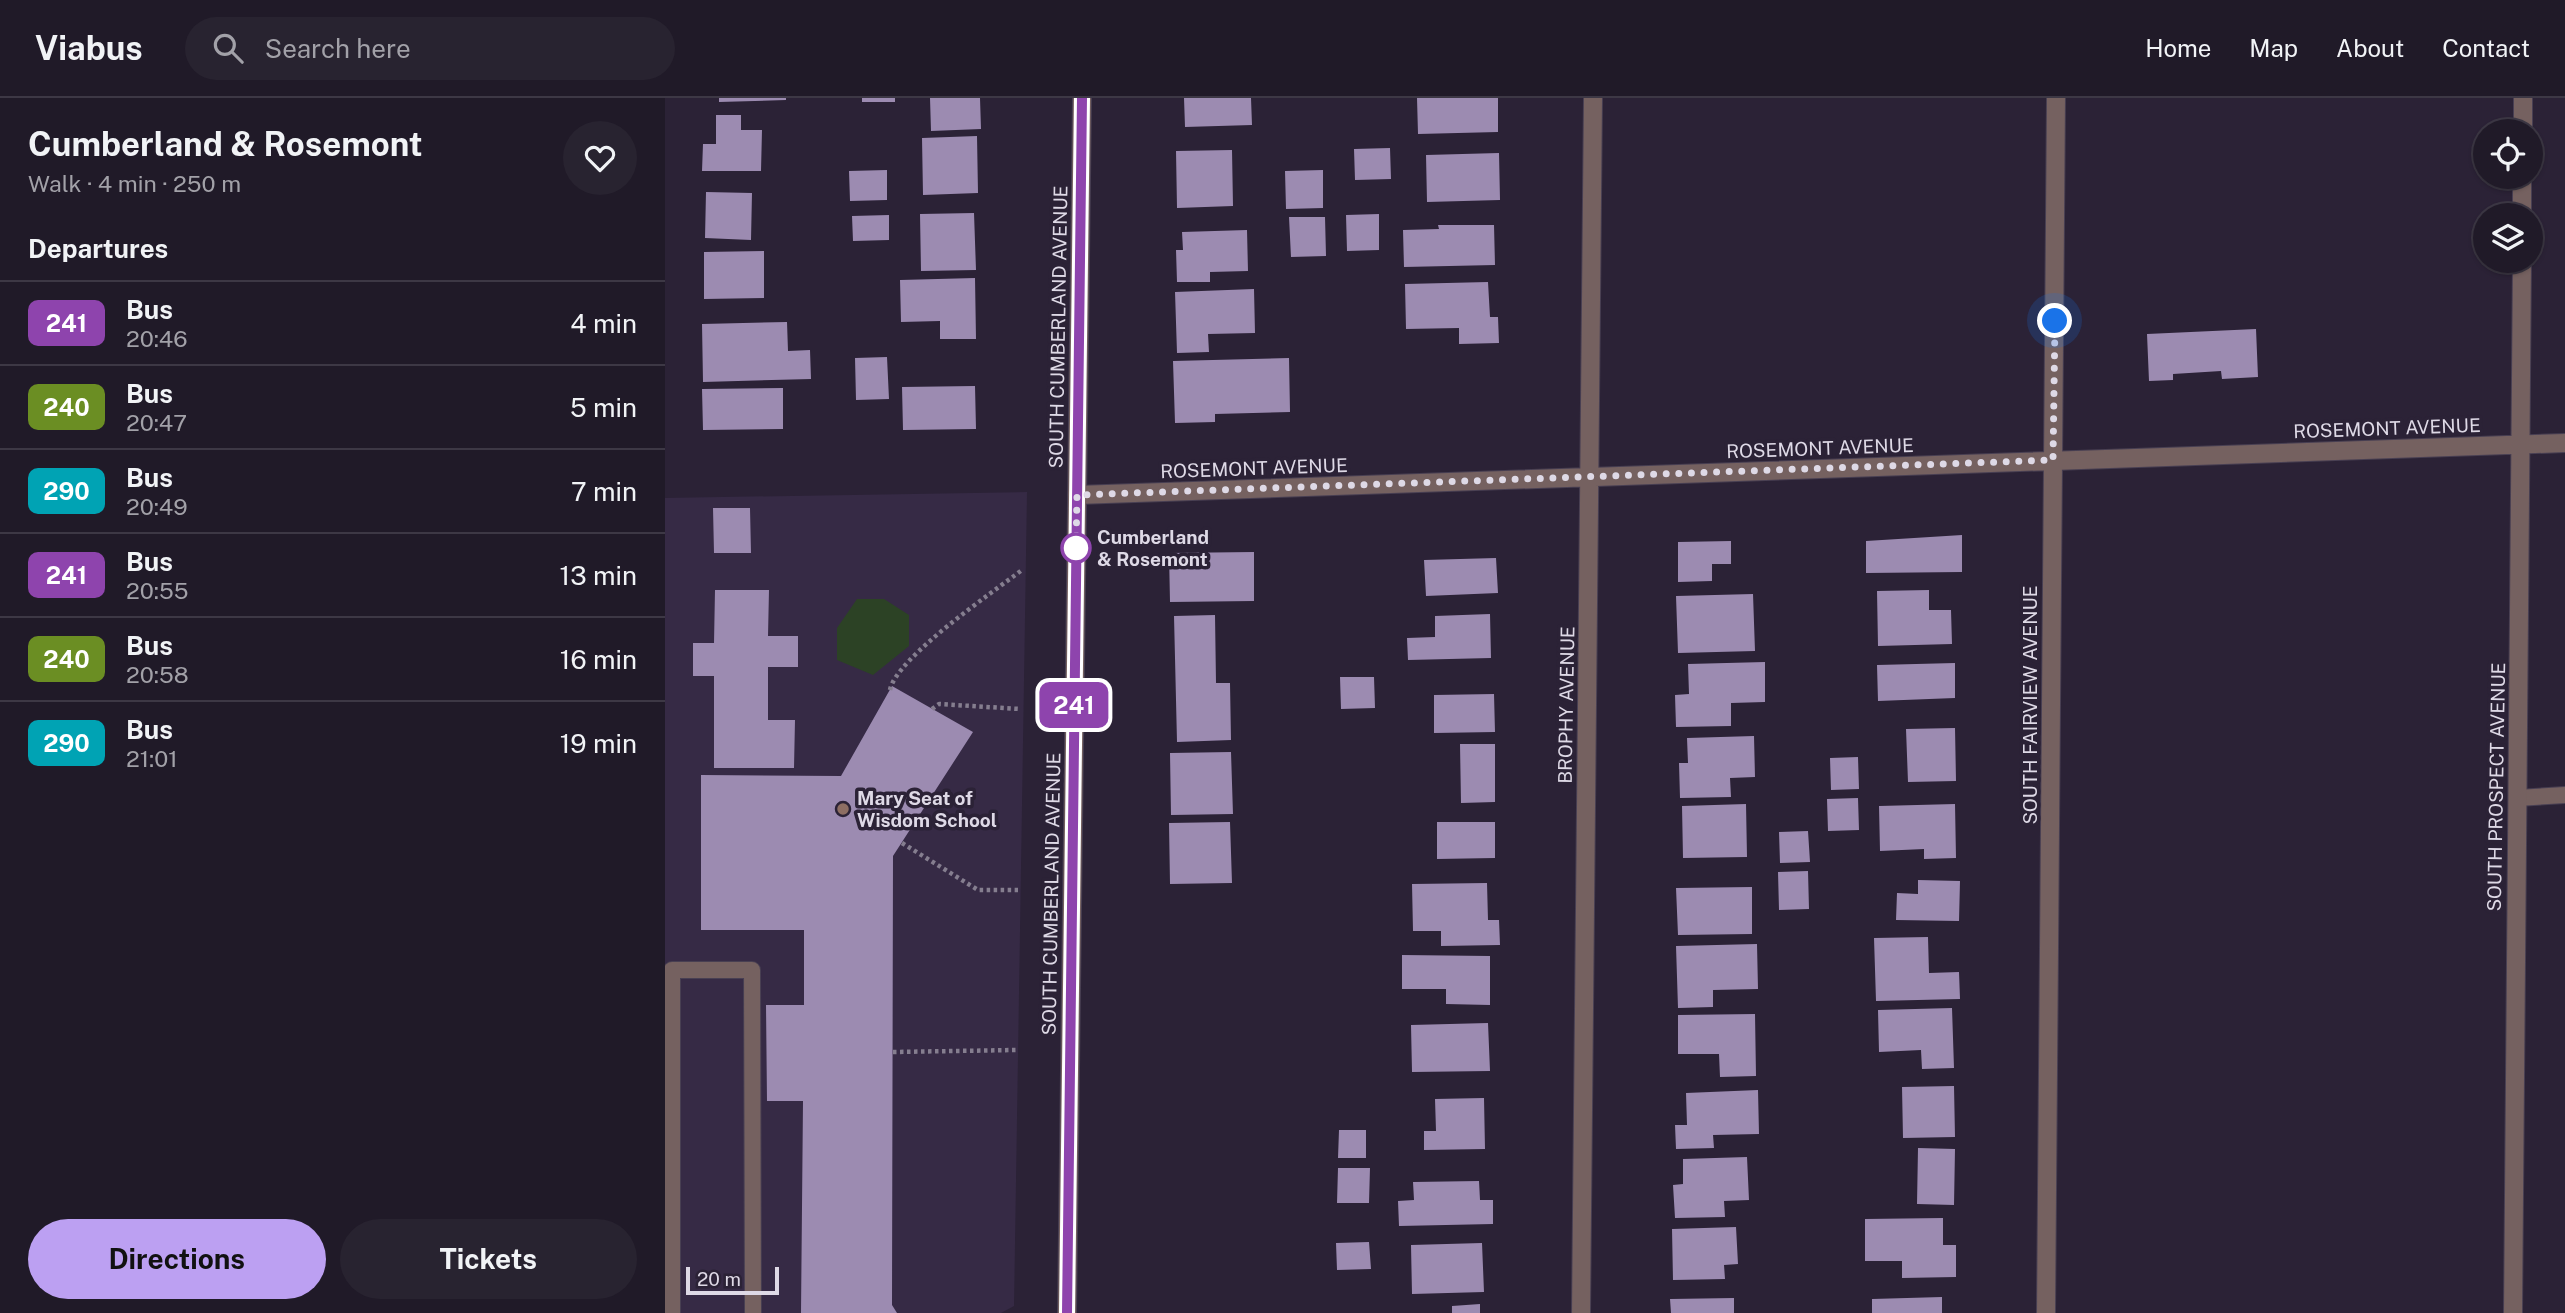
<!DOCTYPE html>
<meta charset="utf-8">
<style>
:root{--surface:#201a28;--page:#282330;--text:#f1f3f6;--muted:#a2a1a8;--line:#3d3845;--accent:#bca0f2}
body{margin:0;font-family:"Public Sans",sans-serif;background:var(--page);color:var(--text);height:100vh;display:flex;flex-direction:column;font-size:26px;white-space:nowrap}
*{box-sizing:border-box;margin:0}
p{font-size:23px;color:var(--muted)}
.icon{flex:none;width:38px;height:38px;fill:none;stroke:currentColor;stroke-width:2;stroke-linecap:round;stroke-linejoin:round}
.map{position:relative;flex:1;overflow:hidden}
.details{display:flex;flex-direction:column;background:var(--surface);width:665px}
.details>*{flex:none}
.badge{padding:0 14px;border-radius:10px;font-size:24px;line-height:46px}
.controls{position:absolute;left:1808px;top:21px;display:grid;gap:14px}
.controls a{display:grid;place-items:center;width:70px;height:70px;border-radius:50%;background:var(--surface);box-shadow:0 2px 5px #0004,0 0 0 2px var(--line);font-size:35px}
.scale{position:absolute;left:21px;bottom:18px;width:93px;box-sizing:border-box;padding-left:7px;border:4px solid #ded9e6;border-top:0;font-size:19px;line-height:24px;white-space:nowrap;color:#ded9e6;-webkit-text-stroke:5px #2b2236;paint-order:stroke}
.you{position:absolute;width:35px;height:35px;margin:-18px;border:5px solid #fff;border-radius:50%;background:#1a73e8;box-shadow:0 0 0 10px #1a73e833}
.map>.badge{position:absolute;translate:-50% -50%;box-shadow:0 0 0 4px #fff}
h2{padding:0 28px;font-size:26px;line-height:63px}
.round{display:grid;place-items:center;flex:none;width:74px;height:74px;border-radius:37px;background:var(--page)}
.head{display:flex;align-items:center;justify-content:space-between;height:119px;padding:0 28px}
h1{font-size:33px;font-weight:700;line-height:52px}
.action{display:flex;gap:14px;margin-top:auto;padding:14px 28px}
.action a{flex:1;height:80px;border-radius:42px;background:var(--accent);color:#111;font-size:28px;font-weight:700;line-height:80px;text-align:center}
.action a+a{background:var(--page);color:var(--text)}
ul{padding:0;list-style:none}
li{display:flex;align-items:center;gap:21px;height:84px;padding:0 28px;border-top:2px solid var(--line)}
li div{flex:1}
li b{display:block;font-size:26px}
li em{font-style:normal}
li .badge{min-width:77px;font-weight:700;text-align:center}
header{display:flex;align-items:center;gap:42px;box-sizing:border-box;height:98px;padding:0 35px;background:var(--surface);border-bottom:2px solid var(--line)}
header strong{font-size:33px}
nav{display:flex;gap:38px;margin-inline-start:auto;font-size:24px}
.search{width:490px;height:63px;background:var(--page);display:flex;align-items:center;gap:18px;box-sizing:border-box;padding:0 24px;border-radius:38px;color:var(--muted);font-size:26px}
main{display:flex;flex:1;min-height:0}
.map>svg:first-child{display:block}
.built{fill:#362a45}
.green{fill:#2c4225}
.building{fill:#9c8bb1}
.lines{fill:none;stroke-linecap:round;stroke-linejoin:round}
.service-casing{stroke:#483f52;stroke-width:18}
.minor-casing{stroke:#483f52;stroke-width:20}
.tertiary-casing{stroke:#483f52;stroke-width:20}
.path{stroke:#857e8f;stroke-width:4.5;stroke-dasharray:3.5 3.5;stroke-linecap:butt}
.service{stroke:#756160;stroke-width:16}
.minor{stroke:#756160;stroke-width:18}
.tertiary{stroke:#756160;stroke-width:18}
.line-casing{stroke:#fff;stroke-width:16}
.line{stroke:#8e44ad;stroke-width:10}
.walk{stroke:#ded9e6;stroke-width:7;stroke-dasharray:0 12.6}
.stop-dot{fill:#fff;stroke:#8e44ad;stroke-width:3.5}
.education-dot{fill:#8d6e63;stroke:#2b2236;stroke-width:2.5}
.labels{text-anchor:middle;dominant-baseline:central;stroke-width:7;stroke-linejoin:round;paint-order:stroke}
.street-label{font-size:19px;fill:#ded9e6;stroke:#2b2236}
.stop-label{font-size:19px;font-weight:bold;fill:#ded9e6;stroke:#2b2236;text-anchor:start}
.poi-label{font-size:19px;font-weight:bold;fill:#ded9e6;stroke:#2b2236;text-anchor:start}
</style>
<header>
<strong>Viabus</strong>
<div class="search"><svg class="icon" aria-label="search" viewBox="0 0 24 24"><circle cx="10" cy="10" r="6"/><path d="M15 15l6 6"/></svg>Search here</div>
<nav><a>Home</a><a>Map</a><a>About</a><a>Contact</a></nav>
</header>
<main>
<section class="details">
<div class="head"><div><h1>Cumberland &amp; Rosemont</h1><p>Walk · 4 min · 250 m</p></div><a class="round"><svg class="icon" aria-label="heart" viewBox="0 0 24 24"><path d="M12 20l-8-8c-3-5 5-10 8-4 3-6 11-1 8 4z"/></svg></a></div>
<h2>Departures</h2>
<ul>
<li><span class="badge" style="background:#8e44ad;color:#fff">241</span><div><b>Bus</b><p>20:46</p></div><em>4 min</em></li>
<li><span class="badge" style="background:#6b8e23;color:#fff">240</span><div><b>Bus</b><p>20:47</p></div><em>5 min</em></li>
<li><span class="badge" style="background:#00a3b4;color:#fff">290</span><div><b>Bus</b><p>20:49</p></div><em>7 min</em></li>
<li><span class="badge" style="background:#8e44ad;color:#fff">241</span><div><b>Bus</b><p>20:55</p></div><em>13 min</em></li>
<li><span class="badge" style="background:#6b8e23;color:#fff">240</span><div><b>Bus</b><p>20:58</p></div><em>16 min</em></li>
<li><span class="badge" style="background:#00a3b4;color:#fff">290</span><div><b>Bus</b><p>21:01</p></div><em>19 min</em></li>
</ul>
<div class="action"><a>Directions</a><a>Tickets</a></div>
</section>
<div class="map">
<svg width="1900" height="1215" viewBox="0 0 1900 1215">
<rect width="100%" height="100%" fill="#2b2236"/>
<path class="built" d="M362,394L349,1208L336,1215H0V400Z"/>
<path class="green" d="M192,501H219L244,517V548L208,577L172,562V530Z"/>
<path class="building" d="M54,0H121V2L54,4Z
M197,0H230V4H197Z
M265,0H315L316,31L266,33Z
M519,0H586L587,27L520,29Z
M752,0H833V34L753,36Z
M51,17H76V32H97L96,73H37L38,46H51Z
M312,38L313,95L258,97L257,40Z
M725,50L726,81L690,82L689,51Z
M567,52L568,108L512,110L511,53Z
M834,55L835,102L762,104L761,57Z
M222,72V102L185,103L184,73Z
M658,72V110L621,111L620,73Z
M41,94L87,95L86,142L40,140Z
M309,115L311,172L256,173L255,116Z
M714,116V152L682,153L681,117Z
M224,117V142L188,143L187,118Z
M624,119H660L661,158L626,159Z
M773,127H829L830,167L739,169L738,132L774,131Z
M582,132L583,173L545,174V184H512L511,152H518L517,134Z
M99,153V200L39,201V154Z
M310,180L311,241H275V223L236,224L235,182Z
M823,184L825,219H833L834,245L794,246V230L741,231L740,186Z
M589,191L590,235L543,236L544,254L512,255L510,194Z
M122,224L123,253L145,252L146,281L38,284L37,226Z
M1591,231L1593,279L1557,281L1556,273L1508,276V282L1484,283L1482,236Z
M222,259L224,301L191,302L190,260Z
M624,260L625,314L550,316V324L510,325L508,263Z
M310,288L311,331L238,332L237,289Z
M118,290V331L38,332L37,291Z
M48,410H85L86,455H49Z
M1297,437V474L1201,475V443Z
M1066,443V466H1047V483L1013,484V444Z
M589,454V503L505,504L504,455Z
M831,460L833,495L761,498L759,462Z
M50,492H104L103,538H133V569H103V622H130L129,670H49V578H28V545H49Z
M1264,492V512H1286L1287,546L1213,548L1212,493Z
M1088,496L1090,553L1013,555L1011,498Z
M825,516L826,560L743,562L742,540L770,539V518Z
M550,517L551,585H565L566,642L512,644L509,518Z
M1100,564V604L1066,605V628L1011,629L1010,597L1024,596L1023,566Z
M1290,565V600L1213,603L1212,567Z
M675,579H709L710,610L676,611Z
M227,588L308,634L228,758L227,1207L232,1215H136L138,1003H102L101,907H139V832H36V677L176,678Z
M829,596L830,634L769,635V597Z
M1290,630L1291,683L1243,684L1241,631Z
M1089,638L1090,679L1065,680L1066,699L1015,700L1014,665H1023L1022,640Z
M795,646H830V704L796,705Z
M566,654L568,716L506,717L505,655Z
M1193,659L1194,691L1166,692L1165,660Z
M1193,700L1194,732L1163,733L1162,701Z
M1081,706L1082,759L1018,760L1017,708Z
M1290,706L1291,760L1259,761V751L1215,753L1214,708Z
M565,724L567,785L505,786L504,725Z
M772,724H830V760L772,761Z
M1143,733L1145,764L1115,765L1114,734Z
M1143,773L1144,811L1114,812L1113,774Z
M1253,782L1295,783L1294,823L1231,822L1232,795L1253,796Z
M822,785L823,822H834L835,847L776,848V833H748L747,786Z
M1087,789V836L1013,837L1011,790Z
M1263,839L1264,875L1294,874L1295,901L1211,903L1209,840Z
M1092,846L1093,891L1048,892V909L1013,910L1011,848Z
M737,857L825,858V907L781,906V891H737Z
M1287,910L1289,970L1257,971L1256,952L1214,954L1213,912Z
M1090,916L1091,978L1055,979L1054,956H1013V917Z
M823,925L825,973L747,974L746,927Z
M1289,988L1290,1039L1238,1040L1237,989Z
M1093,992L1094,1036L1048,1037L1049,1050L1011,1051L1010,1027H1022L1021,995Z
M819,1000L820,1051L759,1052V1033H771L770,1001Z
M674,1032H701V1060H673Z
M1253,1050L1290,1051L1289,1107L1252,1106Z
M1082,1059L1084,1102L1059,1103L1060,1119L1010,1120L1008,1087L1018,1086V1061Z
M673,1070H705L704,1105H672Z
M814,1083L815,1102H828V1126L734,1128L733,1103L749,1102L748,1084Z
M1278,1120V1147H1291V1179L1237,1180V1163H1200V1121Z
M1071,1129L1073,1166L1059,1167L1060,1181L1008,1182L1007,1131Z
M704,1144L706,1171L672,1172L671,1145Z
M817,1145L819,1194L747,1196L746,1147Z
M1277,1199V1215H1207V1201Z
M1069,1200V1215H1006L1005,1201Z
M815,1206V1215H787V1208Z"/>
<g class="lines">
<g class="service-casing">
<path id="service" d="M1852,700L1900,697
M7,1215V872H87L88,1215"/>
</g>
<g class="minor-casing">
<path id="minor" d="M1858,33V0
M1857,117V79
M412,397L1900,345
M916,1215L928,0
M1381,1215L1391,0
M1848,1215L1857,163"/>
</g>
<g class="tertiary-casing">
<path id="tertiary" d="M402,1215L417,0"/>
</g>
<path class="path" d="M225,592C231,560 328,494 357,472
M267,611L274,606L355,611
M237,745L313,792H353
M228,954L351,952"/>
<use href="#service" class="service"/>
<use href="#minor" class="minor"/>
<use href="#tertiary" class="tertiary"/>
</g>
<g class="lines">
<g class="line-casing">
<path id="line" d="M402,1215L417,0"/>
</g>
<use href="#line" class="line"/>
<path class="walk" d="M411,450L412,397L1388,362L1390,223"/>
</g>
<circle class="stop-dot" cx="411" cy="450" r="14"/>
<circle class="education-dot" cx="178" cy="711" r="7"/>
<g class="labels">
<g class="street-label">
<text transform="translate(393 229) rotate(-89)">SOUTH CUMBERLAND AVENUE</text>
<text transform="translate(1722 330) rotate(-2)">ROSEMONT AVENUE</text>
<text transform="translate(1155 350) rotate(-2)">ROSEMONT AVENUE</text>
<text transform="translate(589 370) rotate(-2)">ROSEMONT AVENUE</text>
<text transform="translate(901 607) rotate(-89)">BROPHY AVENUE</text>
<text transform="translate(1365 607) rotate(-90)">SOUTH FAIRVIEW AVENUE</text>
<text transform="translate(1831 689) rotate(-89)">SOUTH PROSPECT AVENUE</text>
<text transform="translate(386 796) rotate(-89)">SOUTH CUMBERLAND AVENUE</text>
</g>
<g class="stop-label">
<text x="432" y="439">Cumberland<tspan x="432" dy="22">&amp; Rosemont</tspan></text>
</g>
<g class="poi-label">
<text x="192" y="700">Mary Seat of<tspan x="192" dy="22">Wisdom School</tspan></text>
</g>
</g>
</svg>
<div class="controls">
<a><svg class="icon" aria-label="locate" viewBox="0 0 24 24"><circle cx="12" cy="12" r="6"/><path d="M12 2v4M12 18v4M2 12h4M18 12h4"/></svg></a>
<a><svg class="icon" aria-label="layers" viewBox="0 0 24 24"><path d="M12 4l9 5-9 5-9-5zM3 14l9 5 9-5"/></svg></a>
</div>
<div class="scale">20 m</div>
<div class="you" style="left:1390px;top:223px"></div>
<b class="badge" style="left:409px;top:607px;background:#8e44ad;color:#fff">241</b>
</div>
</main>
